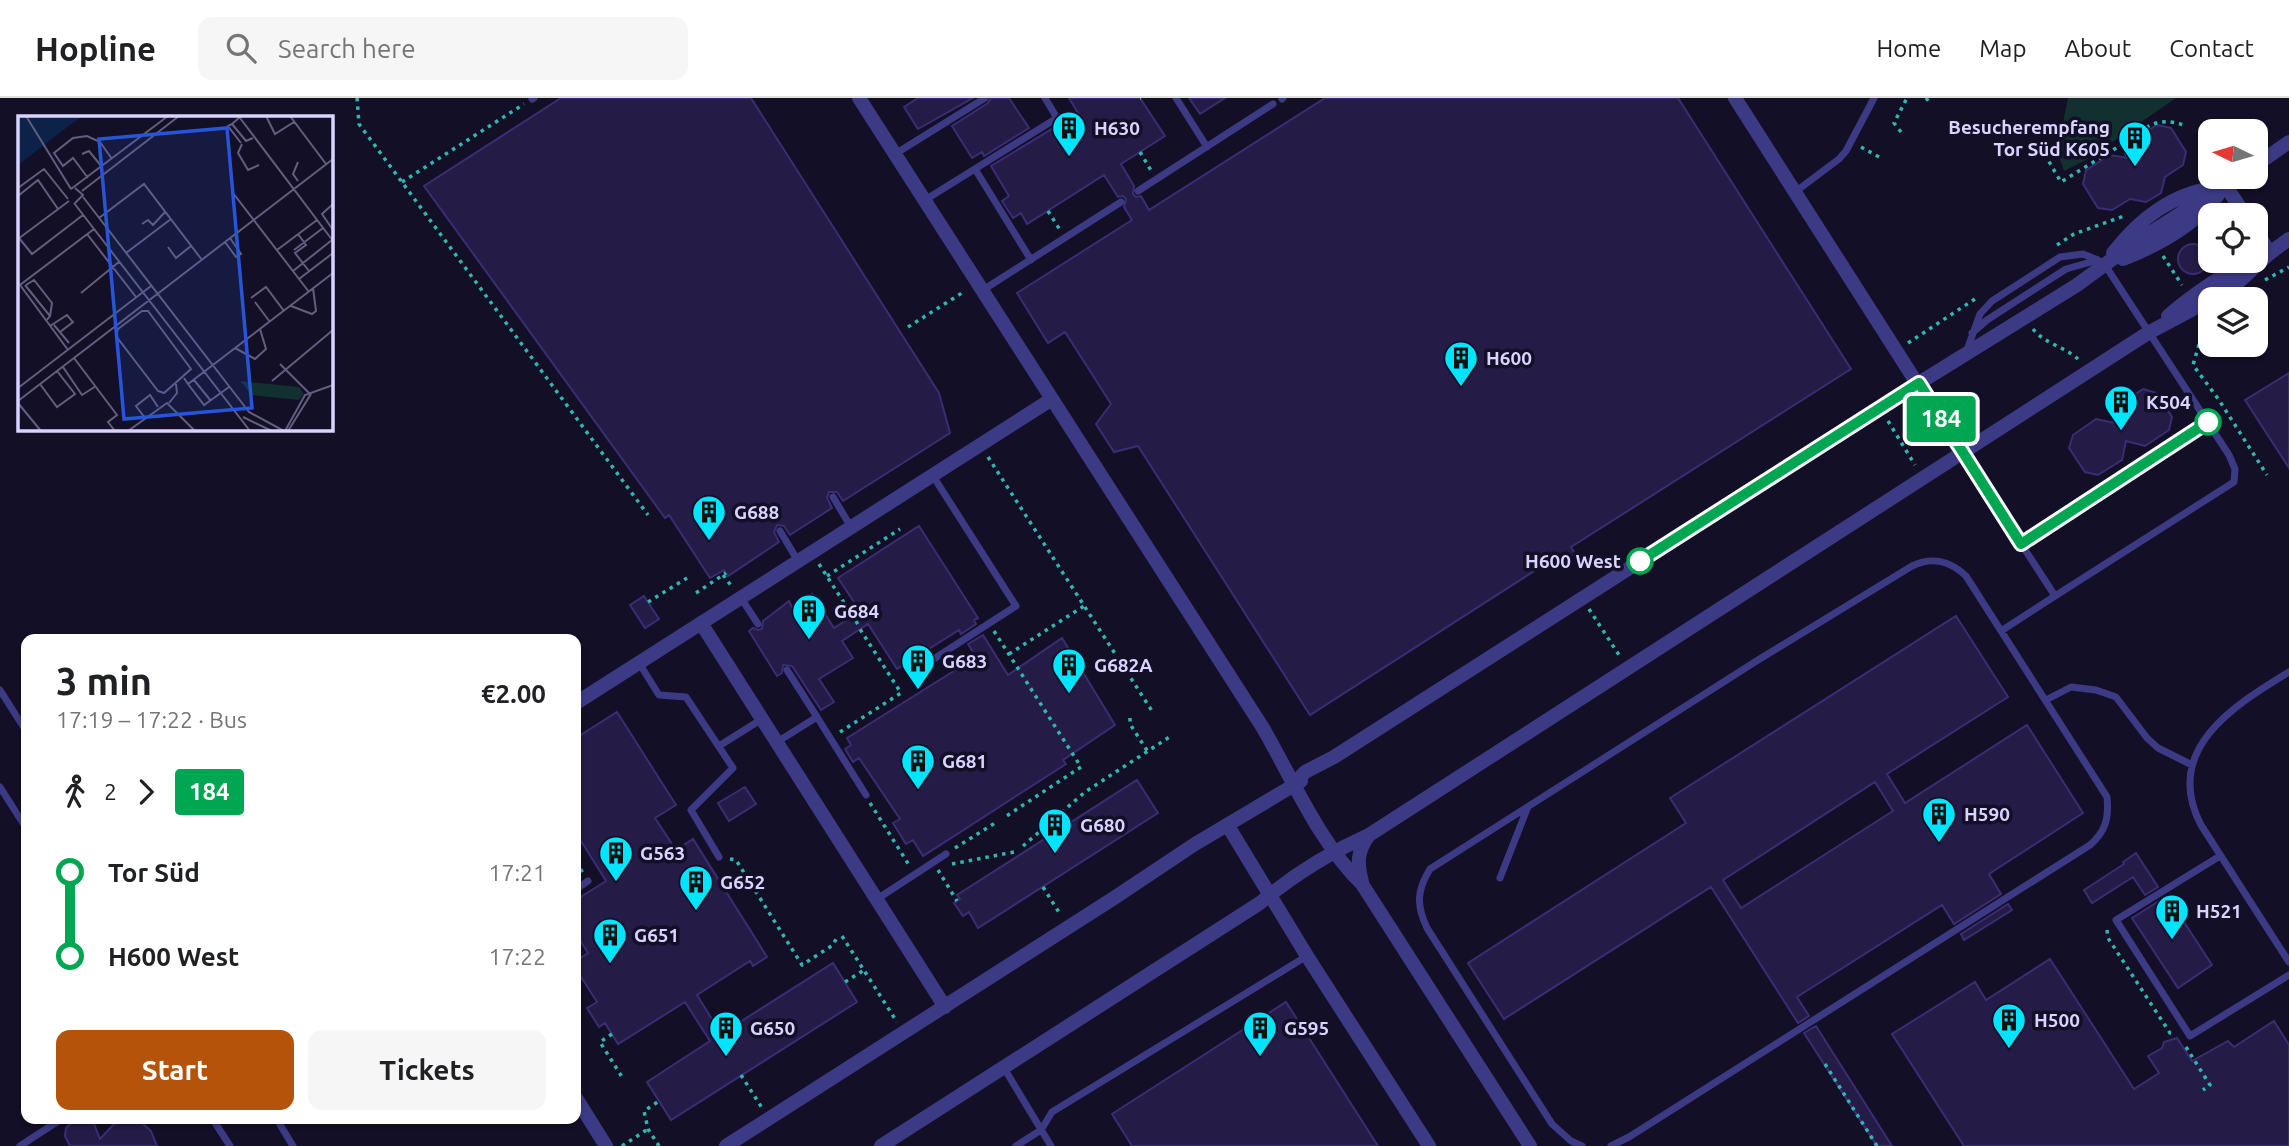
<!DOCTYPE html>
<meta charset="utf-8">
<style>
:root{--surface:#fff;--page:#f6f6f6;--text:#202124;--muted:#757577;--line:#e0e0e0;--accent:#b45309}
body{margin:0;font-family:Ubuntu,sans-serif;background:var(--page);color:var(--text);height:100vh;display:flex;flex-direction:column;font-size:26px;white-space:nowrap}
*{box-sizing:border-box;margin:0}
p{font-size:23px;color:var(--muted)}
.icon{flex:none;width:38px;height:38px;fill:none;stroke:currentColor;stroke-width:2;stroke-linecap:round;stroke-linejoin:round}
.map{position:relative;flex:1;overflow:hidden}
.panel{position:absolute;left:21px;top:536px;width:560px;height:490px;display:flex;flex-direction:column;background:var(--surface);border-radius:14px;box-shadow:0 2px 5px #0004}
.panel>*{flex:none}
.badge{padding:0 14px;border-radius:5px;font-size:24px;line-height:46px}
.needle{width:46px;rotate:275deg}
.tools{position:absolute;left:2198px;top:21px;display:grid;gap:14px}
.tools a{display:grid;place-items:center;width:70px;height:70px;border-radius:14px;background:var(--surface);box-shadow:0 2px 5px #0004;font-size:35px}
.map>.badge{position:absolute;translate:-50% -50%;box-shadow:0 0 0 4px #fff}
.legs{display:flex;align-items:center;gap:10px;height:77px;padding:0 35px;font-size:23px}
.legs p{margin-inline-start:auto}
.summary{display:flex;align-items:center;justify-content:space-between;height:119px;padding:0 35px}
h1{font-size:38px;font-weight:600;line-height:52px}
.button{display:flex;gap:14px;margin-top:auto;padding:14px 35px}
.button a{flex:1;height:80px;border-radius:14px;background:var(--accent);color:#fff;font-size:28px;font-weight:600;line-height:80px;text-align:center}
.button a+a{background:var(--page);color:var(--text)}
ul{padding:0 35px;list-style:none}
li{display:flex;align-items:center;gap:24px;height:84px;font-size:26px}
li i{display:grid;place-items:center;width:10px;height:100%;margin:0 9px;background:currentColor}
li i::after{content:'';width:18px;height:18px;margin:-9px;border:5px solid;border-radius:50%;background:var(--surface)}
li p{margin-inline-start:auto}
li:first-child i{background:linear-gradient(#0000 50%,currentColor 0)}
li:last-child i{background:linear-gradient(currentColor 50%,#0000 0)}
header{display:flex;align-items:center;gap:42px;box-sizing:border-box;height:98px;padding:0 35px;background:var(--surface);border-bottom:2px solid var(--line)}
header strong{font-size:33px}
nav{display:flex;gap:38px;margin-inline-start:auto;font-size:24px}
.search{width:490px;height:63px;background:var(--page);display:flex;align-items:center;gap:18px;box-sizing:border-box;padding:0 24px;border-radius:14px;color:var(--muted);font-size:26px}
.map>svg:first-child{display:block}
.green{fill:#12302f}
.building{fill:#241b47;stroke:#3b2d73;stroke-width:2;fill-rule:evenodd}
.lines{fill:none;stroke-linecap:round;stroke-linejoin:round}
.path{stroke:#2fb8b0;stroke-width:3.5;stroke-dasharray:3.5 5;stroke-linecap:butt}
.lane{stroke:#3d3a85;stroke-width:7}
.street{stroke:#3d3a85;stroke-width:14}
.line-1-casing{stroke:#fff;stroke-width:16}
.line-1{stroke:#00a651;stroke-width:10}
.stop-1-dot{fill:#fff;stroke:#00a651;stroke-width:3.5}
.labels{text-anchor:middle;dominant-baseline:central;stroke-width:7;stroke-linejoin:round;paint-order:stroke}
.poi-label{font-size:19px;font-weight:bold;fill:#d9d4ff;stroke:#130f26;text-anchor:start}
.stop-label{font-size:19px;font-weight:bold;fill:#d9d4ff;stroke:#130f26;text-anchor:end}
.inset-road{fill:none;stroke:#625e7d;stroke-width:2}
.view{fill:#2655da;fill-opacity:0.15;stroke:#2655da;stroke-width:3.5}
.inset-edge{fill:none;stroke:#d9d4ff;stroke-width:3.5}
</style>
<header>
<strong>Hopline</strong>
<div class="search"><svg class="icon" aria-label="search" viewBox="0 0 24 24"><circle cx="10" cy="10" r="6"/><path d="M15 15l6 6"/></svg>Search here</div>
<nav><a>Home</a><a>Map</a><a>About</a><a>Contact</a></nav>
</header>
<div class="map">
<svg width="2289" height="1048" viewBox="0 0 2289 1048">
<rect width="100%" height="100%" fill="#130f26"/>
<path class="green" d="M2068,0H2176L2086,62L2064,73L2057,53Z"/>
<path class="building" d="M561,0H751L939,295L950,335L843,403L837,394H829L827,400L832,410L790,437L784,428L777,427L774,434L779,444L728,478L724,472L710,480L669,417L665,420L424,88Z
M918,0H973L918,31L904,9Z
M991,0H1009L1029,30L984,58L982,54L972,60L952,28L988,5Z
M1069,0H1140L1165,38L1121,66L1134,88L1133,96L1136,99L1141,98L1149,112L1325,0H1678L1851,271L1571,449L1575,456L1563,463L1559,457L1310,617L1138,348L1114,354L1096,326L1111,306L1065,234L1048,245L1017,195L1132,122L1124,109L1126,101L1123,98L1118,99L1104,77L1027,126L1021,115L1013,120L1002,103L1009,98L991,68L1078,15Z
M1189,0H1225L1200,16Z
M2157,27L2171,30L2186,54L2183,67L2165,79L2161,95L2146,104L2130,101L2112,112L2098,110L2083,86L2086,72L2110,57L2129,60L2133,42Z
M2178 161a15 15 0 1 1 30 0a15 15 0 1 1-30 0Z
M2289,275V370L2245,302Z
M2143,291L2157,295L2172,319L2169,332L2145,348L2126,343L2122,362L2098,377L2085,374L2069,350L2073,337L2096,321L2115,325L2120,306Z
M919,428L978,520L974,522L976,526L961,536L959,532L897,571L868,526L842,543L853,560L819,581L834,604L821,612L792,568L783,567L782,575L777,578L749,533L753,530L758,532L762,531L763,523L789,503L792,509L812,496L834,530L860,513L838,480Z
M644,498L659,521L645,530L630,507Z
M1956,518L2008,599L1887,676L1905,705L2027,627L2083,715L1989,776L2001,796L1954,826L1942,807L1797,899L1809,918L1798,925L1711,789L1504,921L1468,865L1686,725L1670,700ZM1875,684L1893,713L1741,810L1723,782Z
M983,537L1008,577L1062,540L1115,627L1063,662L1066,666L923,758L913,742L906,746L893,725L900,721L859,660L853,664L845,651L851,647L847,640L976,559L968,546Z
M617,614L676,707L655,720L676,752L693,741L767,859L753,868L750,863L697,897L721,936L833,865L857,904L671,1022L647,984L710,943L685,904L618,946L605,925L599,929L587,910L597,904L576,871V863L588,855L576,836V802L606,783L576,735V640Z
M1137,682L1158,715L978,830L969,814L963,818L954,805L960,801L957,797Z
M745,689L756,706L729,723L718,705Z
M2136,755L2158,789L2145,797L2133,779L2092,805L2084,792L2124,766L2123,764Z
M2167,798L2212,867L2178,890L2132,820Z
M2008,806L2012,812L1964,842L1961,836Z
M2050,861L2134,991L2159,975L2148,958L2162,950L2164,944L2177,940L2192,963L2228,943L2234,949L2274,923L2289,947V1048H1964L1892,936L1975,884L1986,902Z
M1286,904L1378,1048H1132L1112,1016Z
M1816,928L1892,1048H1877L1804,935Z
M77,1020L87,1021L94,1026L100,1041L114,1026L130,1022L142,1025L151,1033L157,1048H70L65,1038L66,1030Z"/>
<g class="lines">
<path class="path" d="M357,0L359,26L648,417
M1140,0H1141
M1926,0L1930,5
M1901,34L1894,25L1907,0
M1861,49L1879,59
M2038,51L2045,57L2061,84L2121,47
M1140,54L1152,74
M2127,57L2121,47C2148,29 2154,17 2187,28
M402,84L524,6
M1048,113L1060,132
M2057,147L2074,136L2124,118
M2163,158L2182,187
M2265,182L2289,169
M2206,222L2193,267L2219,302L2267,377
M908,229L965,193
M2033,231C2045,246 2065,249 2078,261
M1908,245L1978,199
M1888,323L1915,367
M988,359L1154,616
M819,466L859,528
M723,477L733,490
M827,478L900,431
M696,495L726,475
M648,504L687,480
M1589,511L1619,557
M994,533L1081,669L1005,719
M1009,556L1084,508
M1130,620V626L1148,654
M840,634L901,595L858,528
M870,705L909,767
M1023,748L1085,694L1171,638
M955,750L995,725
M730,761L736,762L802,867L833,847L836,841
M576,764L583,775
M952,766L1014,754
M938,772L957,803
M1043,789L1060,816
M2107,832L2108,840L2170,935L2174,936
M842,838L897,924
M845,884L864,872
M612,936L600,944L622,979
M2186,949L2210,987L2203,992
M1825,966L1877,1048
M741,977L762,1010
M622,1048L648,1031
M659,1048L648,1031L644,1013L659,1003"/>
<path class="lane" d="M1176,0L1207,49
M532,1L534,0
M1282,1L1283,0
M895,56L985,0
M975,71L1031,162
M1138,93L1273,6
M1795,94L1839,61L1846,53L1874,0
M925,102L1057,20L1045,0
M983,192L1121,104
M1972,235L1987,222L2066,171L2098,162L2105,167L2229,357L2235,371L2234,384L2055,498
M1967,252L1980,216L1992,203L2060,159L2083,156L2098,162
M1963,356L2055,498L2001,533
M833,399L851,429
M780,433L798,463
M2021,446L2208,324
M741,500L758,526
M639,565L659,597L686,599L733,670L691,712L719,759
M926,566L1016,508L933,378
M2289,574C2233,608 2162,652 2201,727L2289,864
M0,592L26,633
M2046,602L2071,589L2096,592L2116,599L2147,640L2158,650L2192,667
M817,619L866,697
M777,644L817,619L787,572
M719,648L762,621
M0,689L26,730
M2220,758L2116,822L2190,938L2289,877
M1500,780L1527,711
M576,791L588,783
M877,801L946,756
M1004,970L1051,1048
M212,1020L230,1048
M276,1020L293,1048
M20,1048L63,1020
M1016,1048L1041,1032L1052,1014L1307,858
M1582,1048L1571,1043L1552,1026L1427,830C1416,807 1417,792 1430,771L1758,562L1912,468C1933,458 1950,463 1966,478L2107,699C2109,720 2106,733 2090,747L1629,1039L1611,1048"/>
<path class="street" d="M859,0L1263,630C1292,680 1320,746 1362,786L1530,1048
M1735,0L1962,356
M2256,67L2289,44
M2225,87L2245,117
M2256,133L2270,155
M2113,155C2140,120 2172,96 2217,89
M2123,161C2159,147 2194,128 2218,97
M2211,201L2241,182L2270,155L2289,141
M2168,218C2194,196 2221,177 2252,163
M701,525L945,909
M576,605L1052,301
M1293,687L1305,674L1334,659L1919,285L2077,187L2133,146L2238,79
M1228,728L1307,858L1429,1048
M1362,784C1357,765 1357,753 1369,737
M576,1000L606,1048
M726,1048L1114,800L1195,746L1301,683
M881,1048L1260,805C1292,778 1331,754 1369,737L2148,235L2210,202"/>
</g>
<g class="lines">
<g class="line-1-casing">
<path id="line-1" d="M1640,463L1919,285L2021,446L2208,324"/>
</g>
<use href="#line-1" class="line-1"/>
</g>
<defs>
<g id="building-pin" transform="scale(1.75)"><path d="M0 17L-7.5 6A9.5 9.5 0 1 1 7.5 6Z" fill="#00e5ff" stroke="#130f26"/><path d="M-4-6H4V6H1V3H-1V6H-4ZM-2.5-4.3h1.7v1.8h-1.7ZM.8-4.3h1.7v1.8H.8ZM-2.5-1h1.7V.8h-1.7ZM.8-1h1.7V.8H.8Z" fill="#111"/></g>
</defs>
<g fill-rule="evenodd">
<use href="#building-pin" x="1069" y="30"/>
<use href="#building-pin" x="2135" y="40"/>
<use href="#building-pin" x="1461" y="260"/>
<use href="#building-pin" x="2121" y="304"/>
<use href="#building-pin" x="709" y="414"/>
<use href="#building-pin" x="809" y="513"/>
<use href="#building-pin" x="918" y="563"/>
<use href="#building-pin" x="1069" y="567"/>
<use href="#building-pin" x="918" y="663"/>
<use href="#building-pin" x="1939" y="716"/>
<use href="#building-pin" x="1055" y="727"/>
<use href="#building-pin" x="616" y="755"/>
<use href="#building-pin" x="696" y="784"/>
<use href="#building-pin" x="2172" y="813"/>
<use href="#building-pin" x="610" y="837"/>
<use href="#building-pin" x="2009" y="922"/>
<use href="#building-pin" x="726" y="930"/>
<use href="#building-pin" x="1260" y="930"/>
</g>
<g class="stop-1-dot">
<circle cx="2208" cy="324" r="12"/>
<circle cx="1640" cy="463" r="12"/>
</g>
<g class="labels">
<g class="poi-label">
<text x="2110" y="29" text-anchor="end">Besucherempfang<tspan x="2110" dy="22">Tor Süd K605</tspan></text>
<text x="1094" y="30">H630</text>
<text x="1486" y="260">H600</text>
<text x="2146" y="304">K504</text>
<text x="734" y="414">G688</text>
<text x="834" y="513">G684</text>
<text x="942" y="563">G683</text>
<text x="1094" y="567">G682A</text>
<text x="942" y="663">G681</text>
<text x="1964" y="716">H590</text>
<text x="1080" y="727">G680</text>
<text x="640" y="755">G563</text>
<text x="720" y="784">G652</text>
<text x="2196" y="813">H521</text>
<text x="634" y="837">G651</text>
<text x="2034" y="922">H500</text>
<text x="750" y="930">G650</text>
<text x="1284" y="930">G595</text>
</g>
<g class="stop-label">
<text x="1621" y="463">H600 West</text>
</g>
</g>
<g transform="translate(18 18)">
<rect width="315" height="315" fill="#130f26"/>
<path d="M222,265L281,271L286,278L281,284L234,279Z" fill="#12302f"/>
<path d="M65,0L52,9L0,49V1Z" fill="#0c2248"/>
<path class="inset-road" d="M8,0L53,73M223,0L214,8L228,25L235,22M248,0L257,18L276,6M272,0L308,48M222,2L315,125M214,8L210,10L223,27M224,28L220,37L230,54L241,49M64,38L71,35L84,51M280,46L275,58L280,65M70,62L55,42L45,50L36,37L55,22L69,20L82,26L94,43M0,72L26,53L50,83M53,73L150,0M64,75L161,0M215,77L291,176M0,80L20,64L40,93M65,81L231,296L266,315M56,87L232,315M57,87L65,79L57,72M315,88L304,98L315,114M81,102L126,68L184,144M124,108L130,104L135,109L147,96M69,118L118,181M280,118L288,129L277,137L291,155M1,122L14,138L65,99M0,123L51,85M207,126L218,141L223,138L212,122M150,131L158,142L173,130M259,134L299,104M276,134L305,112M108,137L153,103M275,155L314,124M281,163L315,137M7,169L32,200L28,205M8,169L16,164L34,187L32,200M63,177L102,145M233,182L248,171L266,195M237,186L252,206M273,190L294,198L298,195L295,172M124,195H130L173,253L146,277L140,275L98,220L100,213ZM36,209L51,227M32,210L49,199L55,206L42,216M217,232L237,243L248,233L242,213M50,234L2,169L76,113M56,242L99,299L90,306L97,315M262,248L291,277M45,251L64,279L78,270M166,262L170,268L315,157M176,264L193,285M254,265L315,214M22,268L39,291L57,278L39,255M170,268L186,289L211,271M0,272L133,170M0,285L315,43M0,287L23,315M151,287L159,277L158,268M225,301L254,315M127,302L118,290L132,279L140,291M110,315L149,287L177,315M267,315L287,279L315,269M270,315L293,278"/>
<path class="view" d="M209,12L234,292L106,303L81,23Z"/>
<rect width="315" height="315" class="inset-edge"/>
</g>
</svg>
<div class="tools">
<a><svg class="needle" viewBox="-14 -14 28 28"><path d="M0-13l5 13h-10z" fill="#e53935"/><path d="M0 13l5-13h-10z" fill="#757577"/></svg></a>
<a><svg class="icon" aria-label="locate" viewBox="0 0 24 24"><circle cx="12" cy="12" r="6"/><path d="M12 2v4M12 18v4M2 12h4M18 12h4"/></svg></a>
<a><svg class="icon" aria-label="layers" viewBox="0 0 24 24"><path d="M12 4l9 5-9 5-9-5zM3 14l9 5 9-5"/></svg></a>
</div>
<b class="badge" style="left:1941px;top:321px;background:#00a651;color:#fff">184</b>
<section class="panel">
<div class="summary"><div><h1>3 min</h1><p>17:19 – 17:22 · Bus</p></div><b>€2.00</b></div>
<div class="legs"><svg class="icon" aria-label="walk" viewBox="0 0 24 24"><circle cx="13" cy="4" r="2"/><path d="M13 8l-2 6 4 7M11 14l-3 7M7 12l3-4h3l4 4"/></svg>2<svg class="icon" aria-label="forward" viewBox="0 0 24 24"><path d="M9 5l7 7-7 7"/></svg><b class="badge" style="background:#00a651;color:#fff">184</b></div>
<ul>
<li><i style="color:#00a651"></i><b>Tor Süd</b><p>17:21</p></li>
<li><i style="color:#00a651"></i><b>H600 West</b><p>17:22</p></li>
</ul>
<div class="button"><a>Start</a><a>Tickets</a></div>
</section>
</div>
